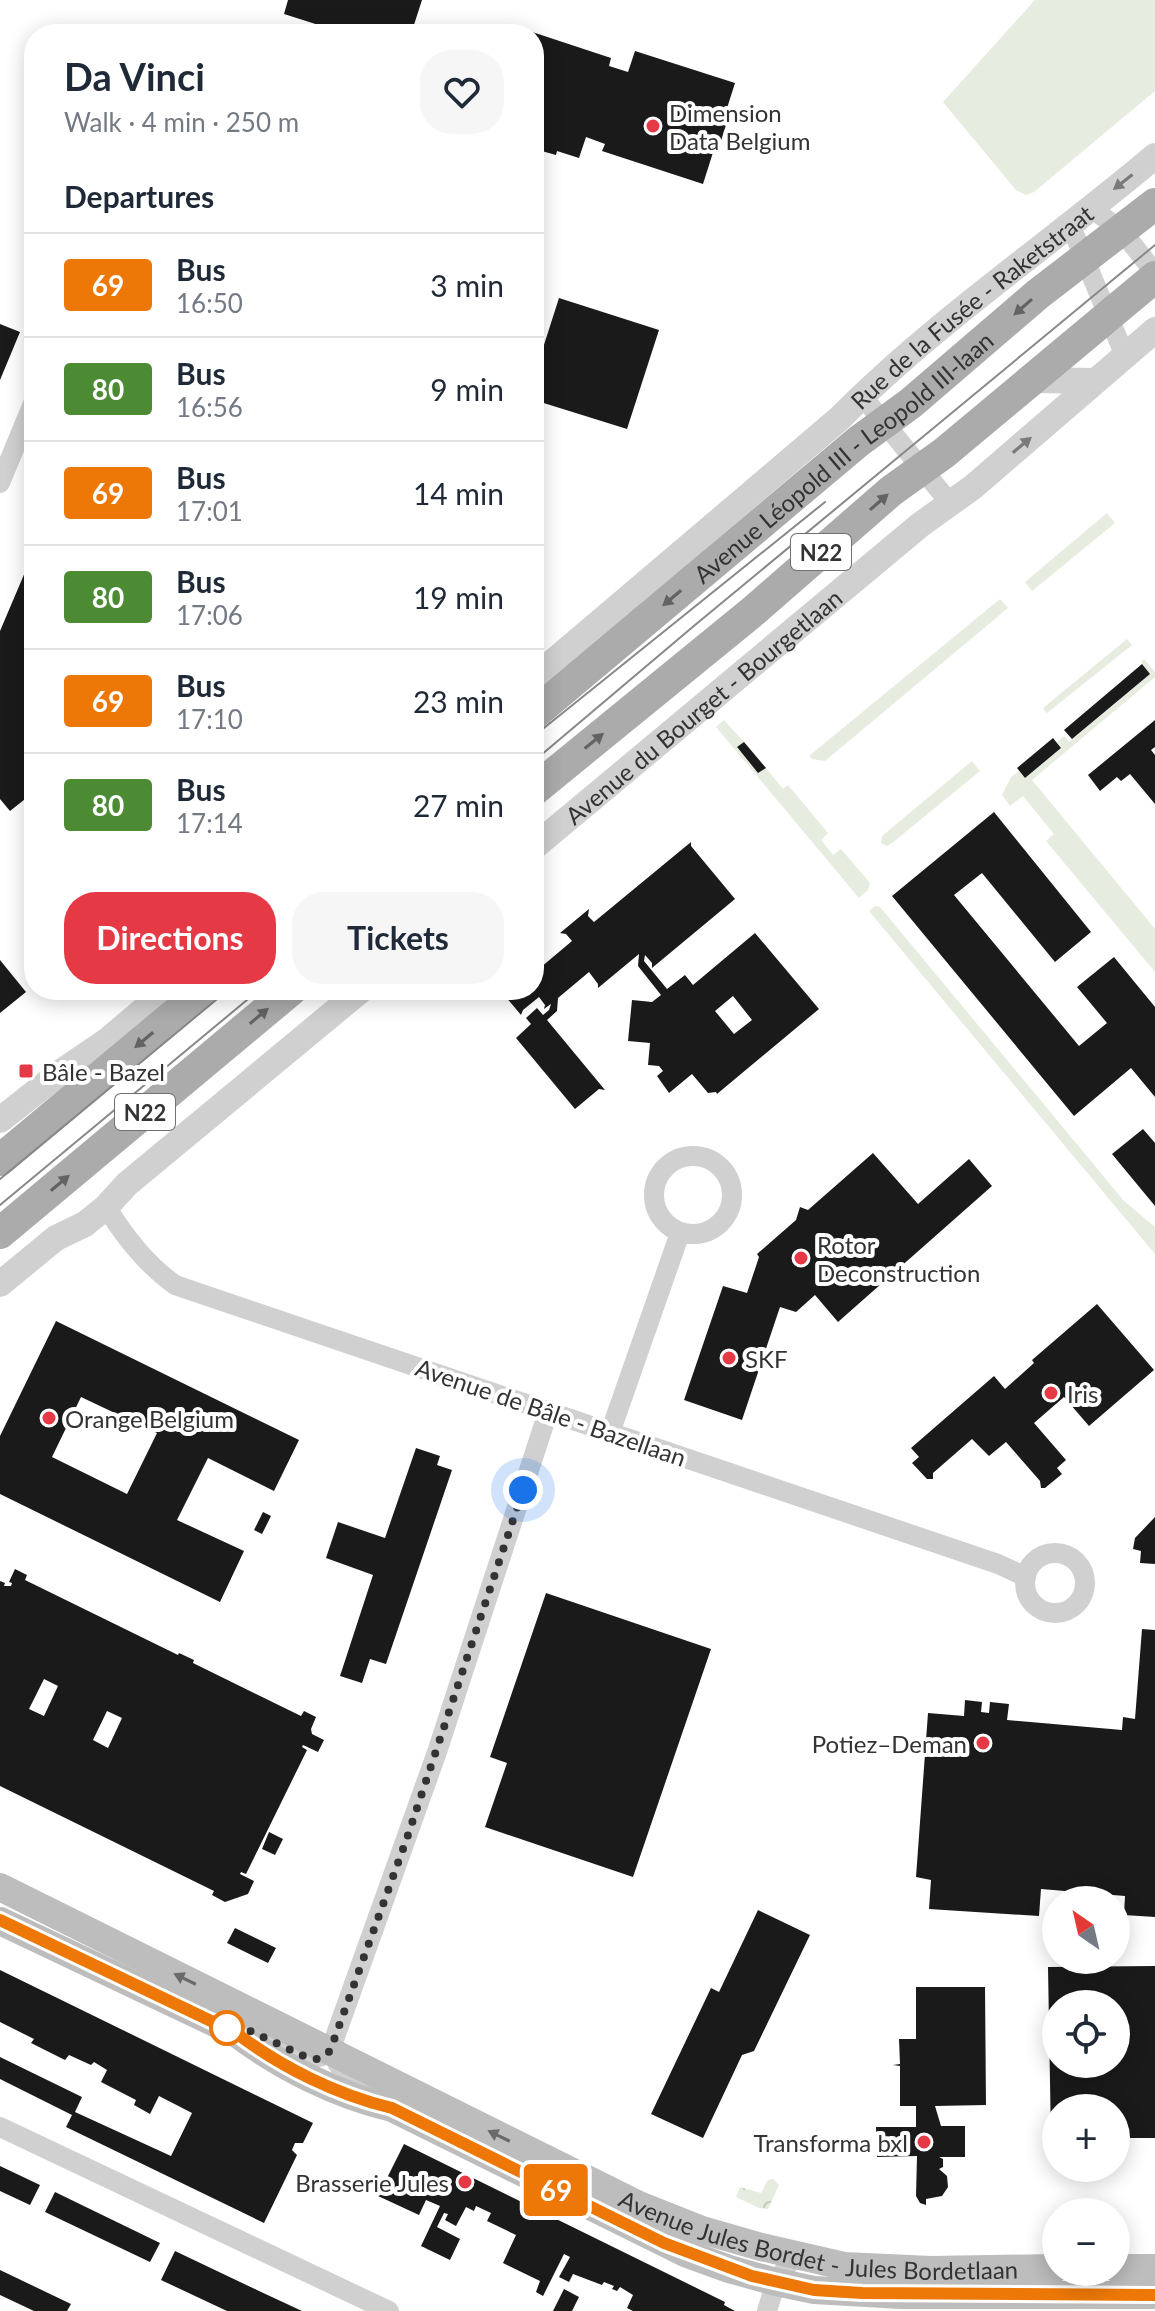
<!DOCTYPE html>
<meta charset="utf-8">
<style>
:root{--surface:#fff;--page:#f6f6f7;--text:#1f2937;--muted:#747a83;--line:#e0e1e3;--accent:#e63946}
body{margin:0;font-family:Lato,sans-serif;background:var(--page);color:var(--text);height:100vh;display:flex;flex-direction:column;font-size:30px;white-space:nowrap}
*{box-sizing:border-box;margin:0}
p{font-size:26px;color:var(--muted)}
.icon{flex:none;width:44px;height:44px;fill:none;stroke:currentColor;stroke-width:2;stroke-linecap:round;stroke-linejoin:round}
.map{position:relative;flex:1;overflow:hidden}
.side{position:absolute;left:24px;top:24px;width:520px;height:976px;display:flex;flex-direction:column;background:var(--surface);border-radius:32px;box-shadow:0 4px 20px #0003}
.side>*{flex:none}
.badge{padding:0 16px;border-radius:6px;font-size:28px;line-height:52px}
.needle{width:52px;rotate:326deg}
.fabs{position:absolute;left:1042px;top:1886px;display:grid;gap:16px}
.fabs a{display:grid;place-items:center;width:88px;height:88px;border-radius:50%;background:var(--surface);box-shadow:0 4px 20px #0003;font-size:40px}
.you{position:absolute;width:40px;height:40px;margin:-20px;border:6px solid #fff;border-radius:50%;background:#1a73e8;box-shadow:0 0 0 12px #1a73e833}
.map>.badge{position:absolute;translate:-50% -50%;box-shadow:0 0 0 4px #fff}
h2{padding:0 40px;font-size:30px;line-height:72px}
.round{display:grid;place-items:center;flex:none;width:84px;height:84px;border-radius:32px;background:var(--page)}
.head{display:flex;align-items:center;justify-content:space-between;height:136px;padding:0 40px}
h1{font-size:38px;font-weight:700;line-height:60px}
.primary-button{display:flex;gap:16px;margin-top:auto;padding:16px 40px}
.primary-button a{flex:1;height:92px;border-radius:32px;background:var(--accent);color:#fff;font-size:32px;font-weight:700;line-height:92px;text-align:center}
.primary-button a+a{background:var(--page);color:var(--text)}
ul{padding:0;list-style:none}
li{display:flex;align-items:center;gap:24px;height:104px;padding:0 40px;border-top:2px solid var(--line)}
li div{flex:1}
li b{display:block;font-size:30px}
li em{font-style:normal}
li .badge{min-width:88px;font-weight:700;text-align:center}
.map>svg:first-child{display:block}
.green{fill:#e6ecdf}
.forest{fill:url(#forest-crowns)}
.building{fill:#1a1a1a;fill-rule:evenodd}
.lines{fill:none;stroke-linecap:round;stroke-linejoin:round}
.minor{stroke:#d0d0d0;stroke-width:20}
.tertiary{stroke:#d0d0d0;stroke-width:26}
.secondary{stroke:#bdbdbd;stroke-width:28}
.primary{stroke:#ababab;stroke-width:32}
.tram{stroke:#888;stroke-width:2}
.oneway{fill:#7a7a7a}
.oneway2{fill:#636363}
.oneway3{fill:#6a6a6a}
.line-casing{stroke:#fff;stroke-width:18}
.line{stroke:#ed7807;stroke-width:12}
.walk{stroke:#333;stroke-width:8;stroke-dasharray:0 14.4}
.poi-dot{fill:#e63946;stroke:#fff;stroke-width:3}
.stop-dot{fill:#fff;stroke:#ed7807;stroke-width:4}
.labels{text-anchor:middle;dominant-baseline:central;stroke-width:8;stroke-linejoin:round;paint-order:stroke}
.shield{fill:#fff;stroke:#707070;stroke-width:2}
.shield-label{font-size:22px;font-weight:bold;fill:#333}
.poi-label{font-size:24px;fill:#333;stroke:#fff;text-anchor:start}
.street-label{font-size:24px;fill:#333;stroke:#fff}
</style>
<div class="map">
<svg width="1155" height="2311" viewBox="0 0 1155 2311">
<defs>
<pattern id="forest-crowns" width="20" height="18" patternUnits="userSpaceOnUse" patternTransform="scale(2)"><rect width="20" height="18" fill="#e6ecdf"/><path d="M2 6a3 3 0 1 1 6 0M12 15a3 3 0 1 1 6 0" fill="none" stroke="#c6cbc0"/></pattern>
</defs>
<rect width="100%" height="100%" fill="#fff"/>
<path class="green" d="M1035,0H1155V91L1034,192L1026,195L1016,190L943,102Z
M1107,513L1115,523L1032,591L1025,582Z
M1000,599L1008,608L825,761L812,759L809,756Z
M1127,639L1132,645L1047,713L1043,708Z
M1144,659L1155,672V677L1032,780L1155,929V972L1046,841L1054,834L1023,796L1010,806L1002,795L1011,777L1019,771L1025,778L1061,748L1057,742L1064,736L1069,742L1150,674L1141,662Z
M724,720L744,742L737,748L758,773L766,768L783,789L788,785L828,833L821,840L833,855L841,849L870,883L868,890L859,898L716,727Z
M972,761L980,771L892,843L887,846L881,843L882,836Z
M875,906L880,907L1124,1201L1155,1227V1254L869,911Z"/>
<path class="forest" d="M773,2179L779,2185L768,2209L759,2208L736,2197L740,2187L761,2193L768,2180Z"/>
<path class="building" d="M288,0H422L411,34H347L284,14Z
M511,25L611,58L609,66L628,72L635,51L735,83L722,124L726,125L720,144L716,143L703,184L602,151L605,144L586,137L579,158L557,151L556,155L538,150L539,145L534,144V34H508Z
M559,298L659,330L627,429L534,400V376Z
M0,324L20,332L0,380Z
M34,551V792L10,811L0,799V631Z
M1142,664L1150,674L1072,739L1064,730Z
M1155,720V747L1151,750L1155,755V804L1130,774L1121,781L1117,777L1100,791L1088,775Z
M1053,738L1061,748L1025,778L1017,768Z
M744,742L766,768L758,773L737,747Z
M994,812L1091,932L1055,962L982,873L954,895L1079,1046L1107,1023L1077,987L1114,957L1155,1007V1097L1131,1068L1074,1116L892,896Z
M691,842V846L735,899L652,968V963L645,955L644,961L667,989L685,975L693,985L755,933L819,1009L717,1094L716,1092L708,1093L692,1074L669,1093L657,1076L663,1071L659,1066L648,1065L650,1043L628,1041L632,1000L652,1002L661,995L638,966L639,954L598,988V984L589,972L558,998L557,1011L547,1020L605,1090L599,1089L575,1109L516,1038L531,1024L526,1018L537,1008L543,1015L549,1010L551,1004L544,1009L545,1005L539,997L523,1010L521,1015L505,996L513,990H534V973L572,941L566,934L560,933L589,909L588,916L594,922ZM733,996L752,1020L734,1034L715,1011Z
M0,960L26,992L0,1013Z
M1143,1129L1155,1143V1206L1112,1154Z
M873,1153L918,1204L969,1159L992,1186L838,1322L815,1295L796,1312L780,1307L742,1420L684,1400L723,1286L747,1293L759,1257L757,1254L796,1220L800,1207L808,1210Z
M1097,1304L1154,1370L1089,1426L1064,1397L1034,1423L1066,1460L1057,1468L1062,1474L1045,1488H1041L1040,1481L1006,1442L989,1456L972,1439L933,1473V1479H927L912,1463L919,1457L911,1448L994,1376L1005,1389L1034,1363L1032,1360Z
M56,1321L299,1440L274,1491L208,1458L177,1520L244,1551L220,1602L0,1494V1436ZM81,1397L157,1433L127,1494L52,1457Z
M416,1448L440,1456L437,1465L452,1470L386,1664L370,1659L362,1683L340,1676L373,1575L326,1558L338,1522L385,1538Z
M263,1512L271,1516L262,1534L254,1530Z
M1155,1517V1564L1140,1563L1141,1551L1133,1549L1135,1538Z
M15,1569L27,1575L25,1580L178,1655L179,1653L194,1660L193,1663L301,1716L304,1711L316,1717L311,1729L312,1734L324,1740L318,1752L303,1745L302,1747L307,1750L246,1874L241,1872L240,1874L254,1881L248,1894L225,1902L212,1895L214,1891L0,1786V1581L5,1583L4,1586H11L12,1583L9,1582ZM44,1679L58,1686L44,1716L29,1709ZM107,1711L122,1718L108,1748L93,1740Z
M546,1593L711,1649L633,1877L485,1827L507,1763L490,1757Z
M1142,1629L1155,1630V1917L1124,1915L1125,1896L1041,1889L1039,1916L929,1909L931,1880L916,1877L928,1713L964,1716L965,1700L982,1702L981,1712L989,1713L990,1702L1009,1704L1007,1720L1122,1730L1123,1717L1135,1719Z
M269,1832L283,1839L275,1855L262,1849Z
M758,1910L810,1935L754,2051L742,2055L703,2138L651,2114L711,1988L719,1992Z
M235,1928L276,1948L268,1963L227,1943Z
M1155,1966V2138H1116V2108H1056V2138H1051L1048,1967ZM1056,2004H1116V2064H1056Z
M0,1970L313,2123L303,2143H295L292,2150L297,2155L264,2223L66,2127L72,2115L0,2079V2057L82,2097L75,2112L171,2156L192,2113L159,2096L150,2114L134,2105L136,2100L101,2082L107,2070L94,2062L91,2065L69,2055L65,2060L31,2043L34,2039L0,2022Z
M916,1987H985L986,2105L935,2106L941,2126H965V2157H939L943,2159V2167L939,2169L947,2176L948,2187L942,2196L926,2199V2205L920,2203L916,2196L917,2156L877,2157L876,2127H916V2106H900V2066L893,2065L900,2064L899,2039H916Z
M404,2144L725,2302L724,2305L735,2311H633L627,2308L633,2295L620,2287L617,2291L612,2289L614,2286L604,2282L602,2285L573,2274L569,2282L559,2277L570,2257L564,2254L543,2296L536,2292L540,2281L503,2263L516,2235L487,2221L491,2213L476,2206L474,2211L466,2207L456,2226L445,2220L448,2214L444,2213L437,2227L460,2239L450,2260L421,2246L440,2206L426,2200L419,2215L378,2196Z
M0,2166L40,2185L30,2205L0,2191Z
M55,2192L160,2243L150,2262L45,2212Z
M175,2251L259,2291L302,2311H227L161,2280Z
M0,2270L71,2304L67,2311H34L0,2295Z
M564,2289L579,2297L572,2311H553Z"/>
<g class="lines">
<path class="minor" d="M1091,208L1121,230L1155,273
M1070,224L1125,356
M863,397L950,503
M0,483L34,401
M654 1195a39 39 0 1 1 78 0a39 39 0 1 1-78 0Z
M106,1207C126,1238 145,1263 175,1285L998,1564L1026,1577
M610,1433L680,1233
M1025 1583a30 30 0 1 1 60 0a30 30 0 1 1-60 0Z
M261,2037C281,2047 310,2069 330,2051
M330,2051L437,1752L548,1412
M330,2051L346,2077L375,2094
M0,2127L389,2311
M767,2311L776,2282L795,2255"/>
<g class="tertiary">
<path d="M1034,380L1093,381"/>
<path id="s1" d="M534,678L840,418C936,321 1051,244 1155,156"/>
<path id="s2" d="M534,847L920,525L973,487L1155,330"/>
<path d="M0,1120L61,1072L108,1040L167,990"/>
<path d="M0,1284L56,1238L85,1224L106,1207L127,1184L361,990"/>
</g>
<g class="secondary">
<path id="s3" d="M0,1887L639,2205L702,2230L761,2247L844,2266L931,2270L1056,2268"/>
<path d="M0,1921L236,2033C281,2067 337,2095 392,2108L685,2253L729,2269L776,2282L814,2290L901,2295H1155"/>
<path d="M1116,2268H1155"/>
</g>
<g class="primary">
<path id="s4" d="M534,714L859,441L911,403L1038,294L1155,204"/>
<path d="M534,790L751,613L891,491L944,453L1155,277"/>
<path d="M0,1160L204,990"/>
<path d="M0,1233L291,990"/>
</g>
<path class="tram" d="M534,736L825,502
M534,761L695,625L1155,245
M0,1179L228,990
M0,1205L259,990"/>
</g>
<defs><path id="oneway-solid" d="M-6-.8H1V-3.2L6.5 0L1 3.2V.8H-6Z" transform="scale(2)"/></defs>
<g class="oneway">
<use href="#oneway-solid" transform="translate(1123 182) rotate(142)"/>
<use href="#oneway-solid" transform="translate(1022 445) rotate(-40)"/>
</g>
<g class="oneway2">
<use href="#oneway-solid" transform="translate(1023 307) rotate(139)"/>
<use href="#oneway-solid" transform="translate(879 502) rotate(-41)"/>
<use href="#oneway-solid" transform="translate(672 598) rotate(140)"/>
<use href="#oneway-solid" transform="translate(594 741) rotate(-39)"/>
<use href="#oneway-solid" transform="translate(259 1016) rotate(-40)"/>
<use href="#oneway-solid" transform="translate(144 1040) rotate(140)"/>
<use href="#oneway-solid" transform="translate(60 1183) rotate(-40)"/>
</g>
<g class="oneway3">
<use href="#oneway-solid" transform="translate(185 1979) rotate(-154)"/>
<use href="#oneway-solid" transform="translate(499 2136) rotate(-154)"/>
</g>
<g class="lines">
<g class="line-casing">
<path id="line" d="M0,1920L236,2033C281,2067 337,2095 392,2108L664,2243L752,2276L814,2290L862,2293L1155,2295"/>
</g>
<use href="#line" class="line"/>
<path class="walk" d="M227,2028L231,2022L306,2057L317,2059L330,2051L407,1838L523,1490"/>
</g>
<g class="poi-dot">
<circle cx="653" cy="126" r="8"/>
<rect x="18" y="1063" width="16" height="16" rx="4"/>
<circle cx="801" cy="1258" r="8"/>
<circle cx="729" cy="1358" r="8"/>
<circle cx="1051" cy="1393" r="8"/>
<circle cx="49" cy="1418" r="8"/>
<circle cx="983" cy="1743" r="8"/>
<circle cx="924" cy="2142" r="8"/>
<circle cx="465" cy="2182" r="8"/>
</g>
<circle class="stop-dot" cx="227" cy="2028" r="16"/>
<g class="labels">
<g class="shield">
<rect x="791" y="534" width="60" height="36" rx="6"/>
<rect x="115" y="1094" width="60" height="36" rx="6"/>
</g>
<g class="shield-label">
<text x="821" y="552">N22</text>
<text x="145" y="1112">N22</text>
</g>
<g class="poi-label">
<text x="669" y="112">Dimension<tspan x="669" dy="28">Data Belgium</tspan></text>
<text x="42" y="1071">Bâle - Bazel</text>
<text x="817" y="1244">Rotor<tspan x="817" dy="28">Deconstruction</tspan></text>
<text x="745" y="1358">SKF</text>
<text x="1067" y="1393">Iris</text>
<text x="65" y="1418">Orange Belgium</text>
<text x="967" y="1743" text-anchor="end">Potiez–Deman</text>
<text x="908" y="2142" text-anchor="end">Transforma bxl</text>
<text x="449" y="2182" text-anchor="end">Brasserie Jules</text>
</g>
<g class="street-label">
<text stroke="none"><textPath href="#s1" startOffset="574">Rue de la Fusée - Raketstraat</textPath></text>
<text stroke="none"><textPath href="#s4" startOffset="402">Avenue Léopold III - Leopold III-laan</textPath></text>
<text stroke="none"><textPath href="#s2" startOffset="220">Avenue du Bourget - Bourgetlaan</textPath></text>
<text transform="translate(551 1412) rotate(19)">Avenue de Bâle - Bazellaan</text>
<text stroke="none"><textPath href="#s3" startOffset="898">Avenue Jules Bordet - Jules Bordetlaan</textPath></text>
</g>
</g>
</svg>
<div class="fabs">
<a><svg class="needle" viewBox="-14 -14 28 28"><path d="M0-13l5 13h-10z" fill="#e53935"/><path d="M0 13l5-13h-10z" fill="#747a83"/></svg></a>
<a><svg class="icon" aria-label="locate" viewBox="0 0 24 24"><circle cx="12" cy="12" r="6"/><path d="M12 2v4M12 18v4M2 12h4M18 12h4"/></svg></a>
<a>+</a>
<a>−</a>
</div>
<div class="you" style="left:523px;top:1490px"></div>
<b class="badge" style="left:556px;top:2190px;background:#ed7807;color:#fff">69</b>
<section class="side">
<div class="head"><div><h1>Da Vinci</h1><p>Walk · 4 min · 250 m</p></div><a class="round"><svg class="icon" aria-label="heart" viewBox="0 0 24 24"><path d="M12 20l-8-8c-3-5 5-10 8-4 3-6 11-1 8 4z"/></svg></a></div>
<h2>Departures</h2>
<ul>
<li><span class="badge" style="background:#ed7807;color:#fff">69</span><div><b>Bus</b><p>16:50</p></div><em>3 min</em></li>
<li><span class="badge" style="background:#4c8b33;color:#fff">80</span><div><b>Bus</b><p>16:56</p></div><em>9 min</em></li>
<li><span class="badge" style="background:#ed7807;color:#fff">69</span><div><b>Bus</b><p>17:01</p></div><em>14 min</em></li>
<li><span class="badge" style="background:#4c8b33;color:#fff">80</span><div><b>Bus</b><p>17:06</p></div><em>19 min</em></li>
<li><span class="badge" style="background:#ed7807;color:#fff">69</span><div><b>Bus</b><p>17:10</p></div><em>23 min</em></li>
<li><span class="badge" style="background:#4c8b33;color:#fff">80</span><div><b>Bus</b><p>17:14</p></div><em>27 min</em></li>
</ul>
<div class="primary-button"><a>Directions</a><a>Tickets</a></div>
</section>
</div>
